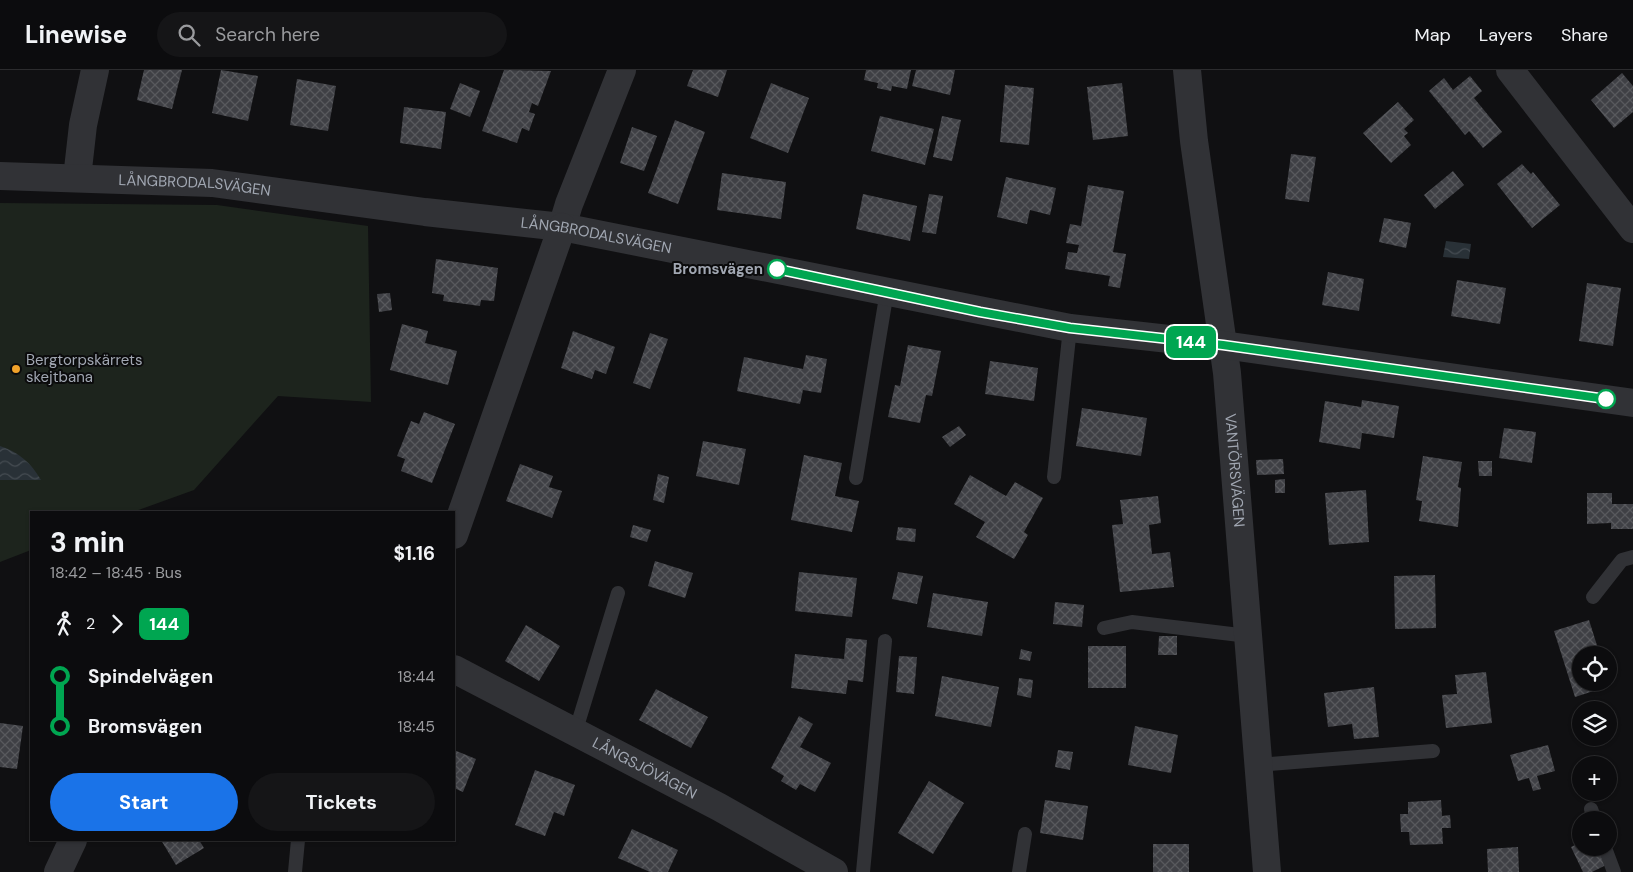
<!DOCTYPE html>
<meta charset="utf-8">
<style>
:root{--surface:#0c0c0e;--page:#151517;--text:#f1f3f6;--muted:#9a9b9e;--line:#2c2c2e;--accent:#1a73e8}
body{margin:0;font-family:"DM Sans",sans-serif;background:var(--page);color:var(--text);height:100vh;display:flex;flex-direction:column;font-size:19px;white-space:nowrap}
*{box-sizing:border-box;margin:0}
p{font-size:16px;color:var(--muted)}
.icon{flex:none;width:28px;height:28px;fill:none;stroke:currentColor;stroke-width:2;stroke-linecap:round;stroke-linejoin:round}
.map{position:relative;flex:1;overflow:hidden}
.drawer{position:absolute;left:30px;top:441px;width:425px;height:330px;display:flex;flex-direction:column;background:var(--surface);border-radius:0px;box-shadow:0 1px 4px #0004,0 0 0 1px var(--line)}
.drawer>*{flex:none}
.badge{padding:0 10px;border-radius:8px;font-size:18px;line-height:32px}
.buttons{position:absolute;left:1572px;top:576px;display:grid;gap:10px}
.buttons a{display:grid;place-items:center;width:45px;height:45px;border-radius:50%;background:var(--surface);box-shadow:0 1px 4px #0004,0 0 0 1px var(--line);font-size:25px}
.map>.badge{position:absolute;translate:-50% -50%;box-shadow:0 0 0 2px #fff}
.legs{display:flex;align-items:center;gap:8px;height:55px;padding:0 20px;font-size:16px}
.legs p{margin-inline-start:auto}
.summary{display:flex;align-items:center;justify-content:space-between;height:85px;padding:0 20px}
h1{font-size:28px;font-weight:700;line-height:38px}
.primary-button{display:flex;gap:10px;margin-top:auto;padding:10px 20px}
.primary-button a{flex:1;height:58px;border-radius:30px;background:var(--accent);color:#fff;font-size:20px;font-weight:700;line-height:58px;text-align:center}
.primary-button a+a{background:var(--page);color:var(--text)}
ul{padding:0 20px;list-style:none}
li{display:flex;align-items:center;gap:18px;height:50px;font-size:19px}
li i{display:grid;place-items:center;width:8px;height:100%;margin:0 6px;background:currentColor}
li i::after{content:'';width:12px;height:12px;margin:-6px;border:4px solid;border-radius:50%;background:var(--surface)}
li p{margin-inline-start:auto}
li:first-child i{background:linear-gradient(#0000 50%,currentColor 0)}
li:last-child i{background:linear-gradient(currentColor 50%,#0000 0)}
header{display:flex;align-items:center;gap:30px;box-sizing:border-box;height:70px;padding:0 25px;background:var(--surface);border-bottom:1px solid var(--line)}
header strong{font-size:24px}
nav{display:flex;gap:28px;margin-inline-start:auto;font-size:18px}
.search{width:350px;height:45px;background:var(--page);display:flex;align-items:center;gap:12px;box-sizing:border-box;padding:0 18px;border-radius:28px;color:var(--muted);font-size:19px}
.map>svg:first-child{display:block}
.green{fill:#1d241d}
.water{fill:url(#water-waves)}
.building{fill:url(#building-cross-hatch)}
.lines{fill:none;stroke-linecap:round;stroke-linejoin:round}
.service{stroke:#313236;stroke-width:14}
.minor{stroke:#313236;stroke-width:28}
.tertiary{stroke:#313236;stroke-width:28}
.line-1-casing{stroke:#fff;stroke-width:11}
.line-1{stroke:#00a651;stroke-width:8}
.stop-1-dot{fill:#fff;stroke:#00a651;stroke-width:2.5}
.poi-dot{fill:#f0a22a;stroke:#0b0b0c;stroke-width:2}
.labels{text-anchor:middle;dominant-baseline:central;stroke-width:4;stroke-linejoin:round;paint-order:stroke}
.street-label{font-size:15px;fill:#a1a7b2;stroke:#0b0b0c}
.stop-label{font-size:15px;font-weight:bold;fill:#a1a7b2;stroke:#0b0b0c;text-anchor:end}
.poi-label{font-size:15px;fill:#a1a7b2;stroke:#0b0b0c;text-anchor:start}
</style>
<header>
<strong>Linewise</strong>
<div class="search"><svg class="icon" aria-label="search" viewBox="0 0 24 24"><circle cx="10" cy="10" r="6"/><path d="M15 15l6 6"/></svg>Search here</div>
<nav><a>Map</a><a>Layers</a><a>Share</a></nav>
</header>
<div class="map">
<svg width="1633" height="802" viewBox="0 0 1633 802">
<defs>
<pattern id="water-waves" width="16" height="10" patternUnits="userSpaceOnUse" patternTransform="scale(1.25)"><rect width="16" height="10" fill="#293137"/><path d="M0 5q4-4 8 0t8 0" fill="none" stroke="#454c52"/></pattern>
<pattern id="building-cross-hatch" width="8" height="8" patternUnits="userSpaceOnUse" patternTransform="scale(1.25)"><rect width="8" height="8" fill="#3f4045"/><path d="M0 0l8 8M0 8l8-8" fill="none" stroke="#58595d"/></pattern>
</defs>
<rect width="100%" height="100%" fill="#101012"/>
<path class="green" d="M0,133L217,135L368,156L371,332L278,326L194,420L133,442H31V480L0,492Z"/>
<path class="water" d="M1446,171L1471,174L1469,189L1443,187Z
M0,376C19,382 31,393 41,410H0Z"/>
<path class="building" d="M144,0H182L172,39L137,30Z
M221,0L258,6L248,51L212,43Z
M504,0L551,1L538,36L532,33L529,42L535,44L529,61L522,58L517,73L482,61Z
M693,0H727L718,27L687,16Z
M866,0H911L907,19L892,16L891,21L877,18L878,13L864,10Z
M916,0H955L950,25L912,16Z
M1622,3L1633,16V42L1614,58L1591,30Z
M1470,6L1482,21L1474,28L1502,62L1483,78L1469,61L1465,65L1429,21L1444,8L1453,20Z
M297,9L336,16L328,61L290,55Z
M460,13L480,21L470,47L450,39Z
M771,13L809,28L788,83L750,68Z
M1122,13L1128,66L1093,70L1087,17Z
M1005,15L1034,18L1029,75L1000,72Z
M1398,32L1414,50L1404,59L1408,63L1404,66L1411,75L1391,93L1363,63Z
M404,37L446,42L441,79L400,73Z
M880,46L934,59L925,95L871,81Z
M942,46L961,50L952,91L933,87Z
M675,50L705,62L678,134L648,123Z
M632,57L657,66L644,101L620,93Z
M1291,84L1316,87L1309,132L1285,129Z
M1522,94L1531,104L1533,102L1560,135L1532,158L1497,114Z
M1453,101L1464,115L1435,139L1424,125Z
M722,103L786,112L781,149L717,140Z
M1006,107L1056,118L1050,145L1030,140L1027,154L997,147Z
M1088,115L1124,121L1113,182L1126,184L1120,218L1108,216L1110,206L1065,199L1068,182L1077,183L1079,175L1066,173L1070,154L1081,156Z
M863,124L917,136L910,171L856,159Z
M929,124L943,126L936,164L922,162Z
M1384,148L1411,153L1406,178L1379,172Z
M436,189L498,198L494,231L481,230L480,236L443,231L444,225L432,223Z
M1328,202L1364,209L1359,241L1322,235Z
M1457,210L1506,218L1500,254L1451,246Z
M1587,213L1621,218L1613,276L1579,271Z
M390,223L392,240L379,242L377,224Z
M402,254L428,261L425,273L457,281L448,315L390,300Z
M573,261L615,277L606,304L595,300L592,309L561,298Z
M650,263L668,269L650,319L633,313Z
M908,275L941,281L932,326L926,325L920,353L888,347L895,315L900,316Z
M806,285L827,289L821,323L803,320L800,334L737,321L744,287L803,299Z
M990,291L1038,298L1034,331L985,324Z
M1362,330L1399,336L1394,368L1362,363L1360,379L1319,372L1325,331L1361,337Z
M1082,338L1147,348L1141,386L1076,376Z
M424,342L455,354L432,413L401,401L405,389L397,386L411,351L419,354Z
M959,356L966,365L950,377L942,367Z
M1504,358L1536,362L1532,393L1499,388Z
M703,371L746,379L739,415L696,406Z
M804,385L842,393L835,426L859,431L852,462L791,450Z
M1423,386L1462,392L1458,417L1461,418L1458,457L1419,451L1422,431L1416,430Z
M1283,389L1284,404L1257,405L1256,390Z
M1478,391H1492V406H1479Z
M520,394L553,406L549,417L562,421L552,448L506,431Z
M658,404L669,407L664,433L653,430Z
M970,405L1006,426L1015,412L1043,428L1024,462L1028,465L1014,489L976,467L985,452L954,434Z
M1285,409V423H1275V410Z
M1366,420L1369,472L1329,475L1325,423Z
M1587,423H1612V434H1633V459H1611V453L1587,454Z
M1158,426L1161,453L1149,455L1152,484L1170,482L1174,517L1120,522L1112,455L1123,454L1120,430Z
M633,455L651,460L647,472L630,467Z
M898,457L916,459L915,472L896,470Z
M655,491L693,503L685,528L648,516Z
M799,502L857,508L852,547L795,541Z
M898,502L923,506L917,534L892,529Z
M1435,505L1436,558L1395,559L1394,506Z
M933,523L988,532L982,566L927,557Z
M1055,532L1084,535L1082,557L1053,554Z
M1589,550L1600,585H1581V612H1608L1609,616L1575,627L1554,561Z
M526,555L560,576L539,611L505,591Z
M1159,566H1177V585H1158Z
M846,568L867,570L863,612L848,610L846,624L791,618L795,584L844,589Z
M1088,576H1126V618H1088Z
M1021,579L1032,582L1030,591L1019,589Z
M899,586L917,587L914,624L896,622Z
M1486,602L1492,653L1446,658L1442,625L1457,624L1455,605Z
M942,606L999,617L991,657L935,646Z
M1019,608L1033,610L1031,628L1017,625Z
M1374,617L1379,667L1354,669L1352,654L1328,657L1324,623Z
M656,619L708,647L691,678L639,650Z
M799,646L813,654L800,677L831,693L815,722L800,714L796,720L781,711L784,706L771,698Z
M0,653L23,656L17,699L0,697Z
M1135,656L1178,665L1171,703L1128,695Z
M1548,675L1555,701L1537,706L1541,719L1533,721L1529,708L1518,711L1510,685Z
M454,680L476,689L463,722L454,718Z
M1058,680L1073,682L1070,700L1055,697Z
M535,700L575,715L564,746L554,742L545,766L515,755Z
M929,711L964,733L933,784L898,763Z
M1045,730L1088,736L1083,770L1040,763Z
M1441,730L1442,746L1450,745L1451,758H1442L1443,774L1410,775L1409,762H1401L1400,744H1408V732Z
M632,759L678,780L668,802H650L618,788Z
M161,770H199L204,778L176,795Z
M1581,772V778H1597L1606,795L1592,802H1583L1571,777Z
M1153,774H1189V802H1153Z
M1518,777L1519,802H1488L1487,779Z"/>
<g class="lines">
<path class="service" d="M1054,407L1070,258
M856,408L887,221
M1593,527L1622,490L1633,487
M1104,558L1132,552L1248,566
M575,663L618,523
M1258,695L1433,681
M1591,739L1595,750
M1605,778L1614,802
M295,802L298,770
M863,802L885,571
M1019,802L1025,764"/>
<g class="minor">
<path d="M1510,0L1633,159"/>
<path d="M77,108L83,55L95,0"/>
<path d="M562,157L569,134L622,0"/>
<path id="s1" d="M1223,275L1227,303L1267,802"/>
<path id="s2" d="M454,599L719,737L834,802"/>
</g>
<g class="tertiary">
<path d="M1187,0L1194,71L1223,275"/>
<path id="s3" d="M0,106L212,113L425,142L562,157L1070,258L1223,275L1633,333"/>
<path d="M454,465L562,157"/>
<path d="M58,802L73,770"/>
</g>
</g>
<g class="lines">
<g class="line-1-casing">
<path id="line-1" d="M777,199L980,242L1070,258L1223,275L1606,329"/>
</g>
<use href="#line-1" class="line-1"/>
</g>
<g class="stop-1-dot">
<circle cx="777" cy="199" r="9"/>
<circle cx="1606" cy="329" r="9"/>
</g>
<circle class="poi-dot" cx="16" cy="299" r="5"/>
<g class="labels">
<g class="street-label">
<text stroke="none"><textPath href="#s3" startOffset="195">LÅNGBRODALSVÄGEN</textPath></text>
<text stroke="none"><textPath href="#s3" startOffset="600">LÅNGBRODALSVÄGEN</textPath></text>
<text stroke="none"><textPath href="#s1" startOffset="126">VANTÖRSVÄGEN</textPath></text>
<text stroke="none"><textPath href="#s2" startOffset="215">LÅNGSJÖVÄGEN</textPath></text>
</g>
<g class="stop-label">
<text x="763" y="199">Bromsvägen</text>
</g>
<g class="poi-label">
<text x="26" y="290">Bergtorpskärrets<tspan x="26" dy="17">skejtbana</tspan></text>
</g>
</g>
</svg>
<div class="buttons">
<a><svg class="icon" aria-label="locate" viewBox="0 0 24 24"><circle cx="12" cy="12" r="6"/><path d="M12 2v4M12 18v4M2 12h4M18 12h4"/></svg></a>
<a><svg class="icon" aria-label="layers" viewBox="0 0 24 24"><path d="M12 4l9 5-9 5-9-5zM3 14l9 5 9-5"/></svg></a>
<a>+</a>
<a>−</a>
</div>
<b class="badge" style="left:1191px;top:272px;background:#00a651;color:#fff">144</b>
<section class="drawer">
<div class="summary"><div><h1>3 min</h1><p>18:42 – 18:45 · Bus</p></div><b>$1.16</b></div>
<div class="legs"><svg class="icon" aria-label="walk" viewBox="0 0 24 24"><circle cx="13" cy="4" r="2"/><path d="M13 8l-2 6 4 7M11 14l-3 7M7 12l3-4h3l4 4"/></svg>2<svg class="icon" aria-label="forward" viewBox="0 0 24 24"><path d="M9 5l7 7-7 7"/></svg><b class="badge" style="background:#00a651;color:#fff">144</b></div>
<ul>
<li><i style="color:#00a651"></i><b>Spindelvägen</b><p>18:44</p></li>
<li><i style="color:#00a651"></i><b>Bromsvägen</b><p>18:45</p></li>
</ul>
<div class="primary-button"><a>Start</a><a>Tickets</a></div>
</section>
</div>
